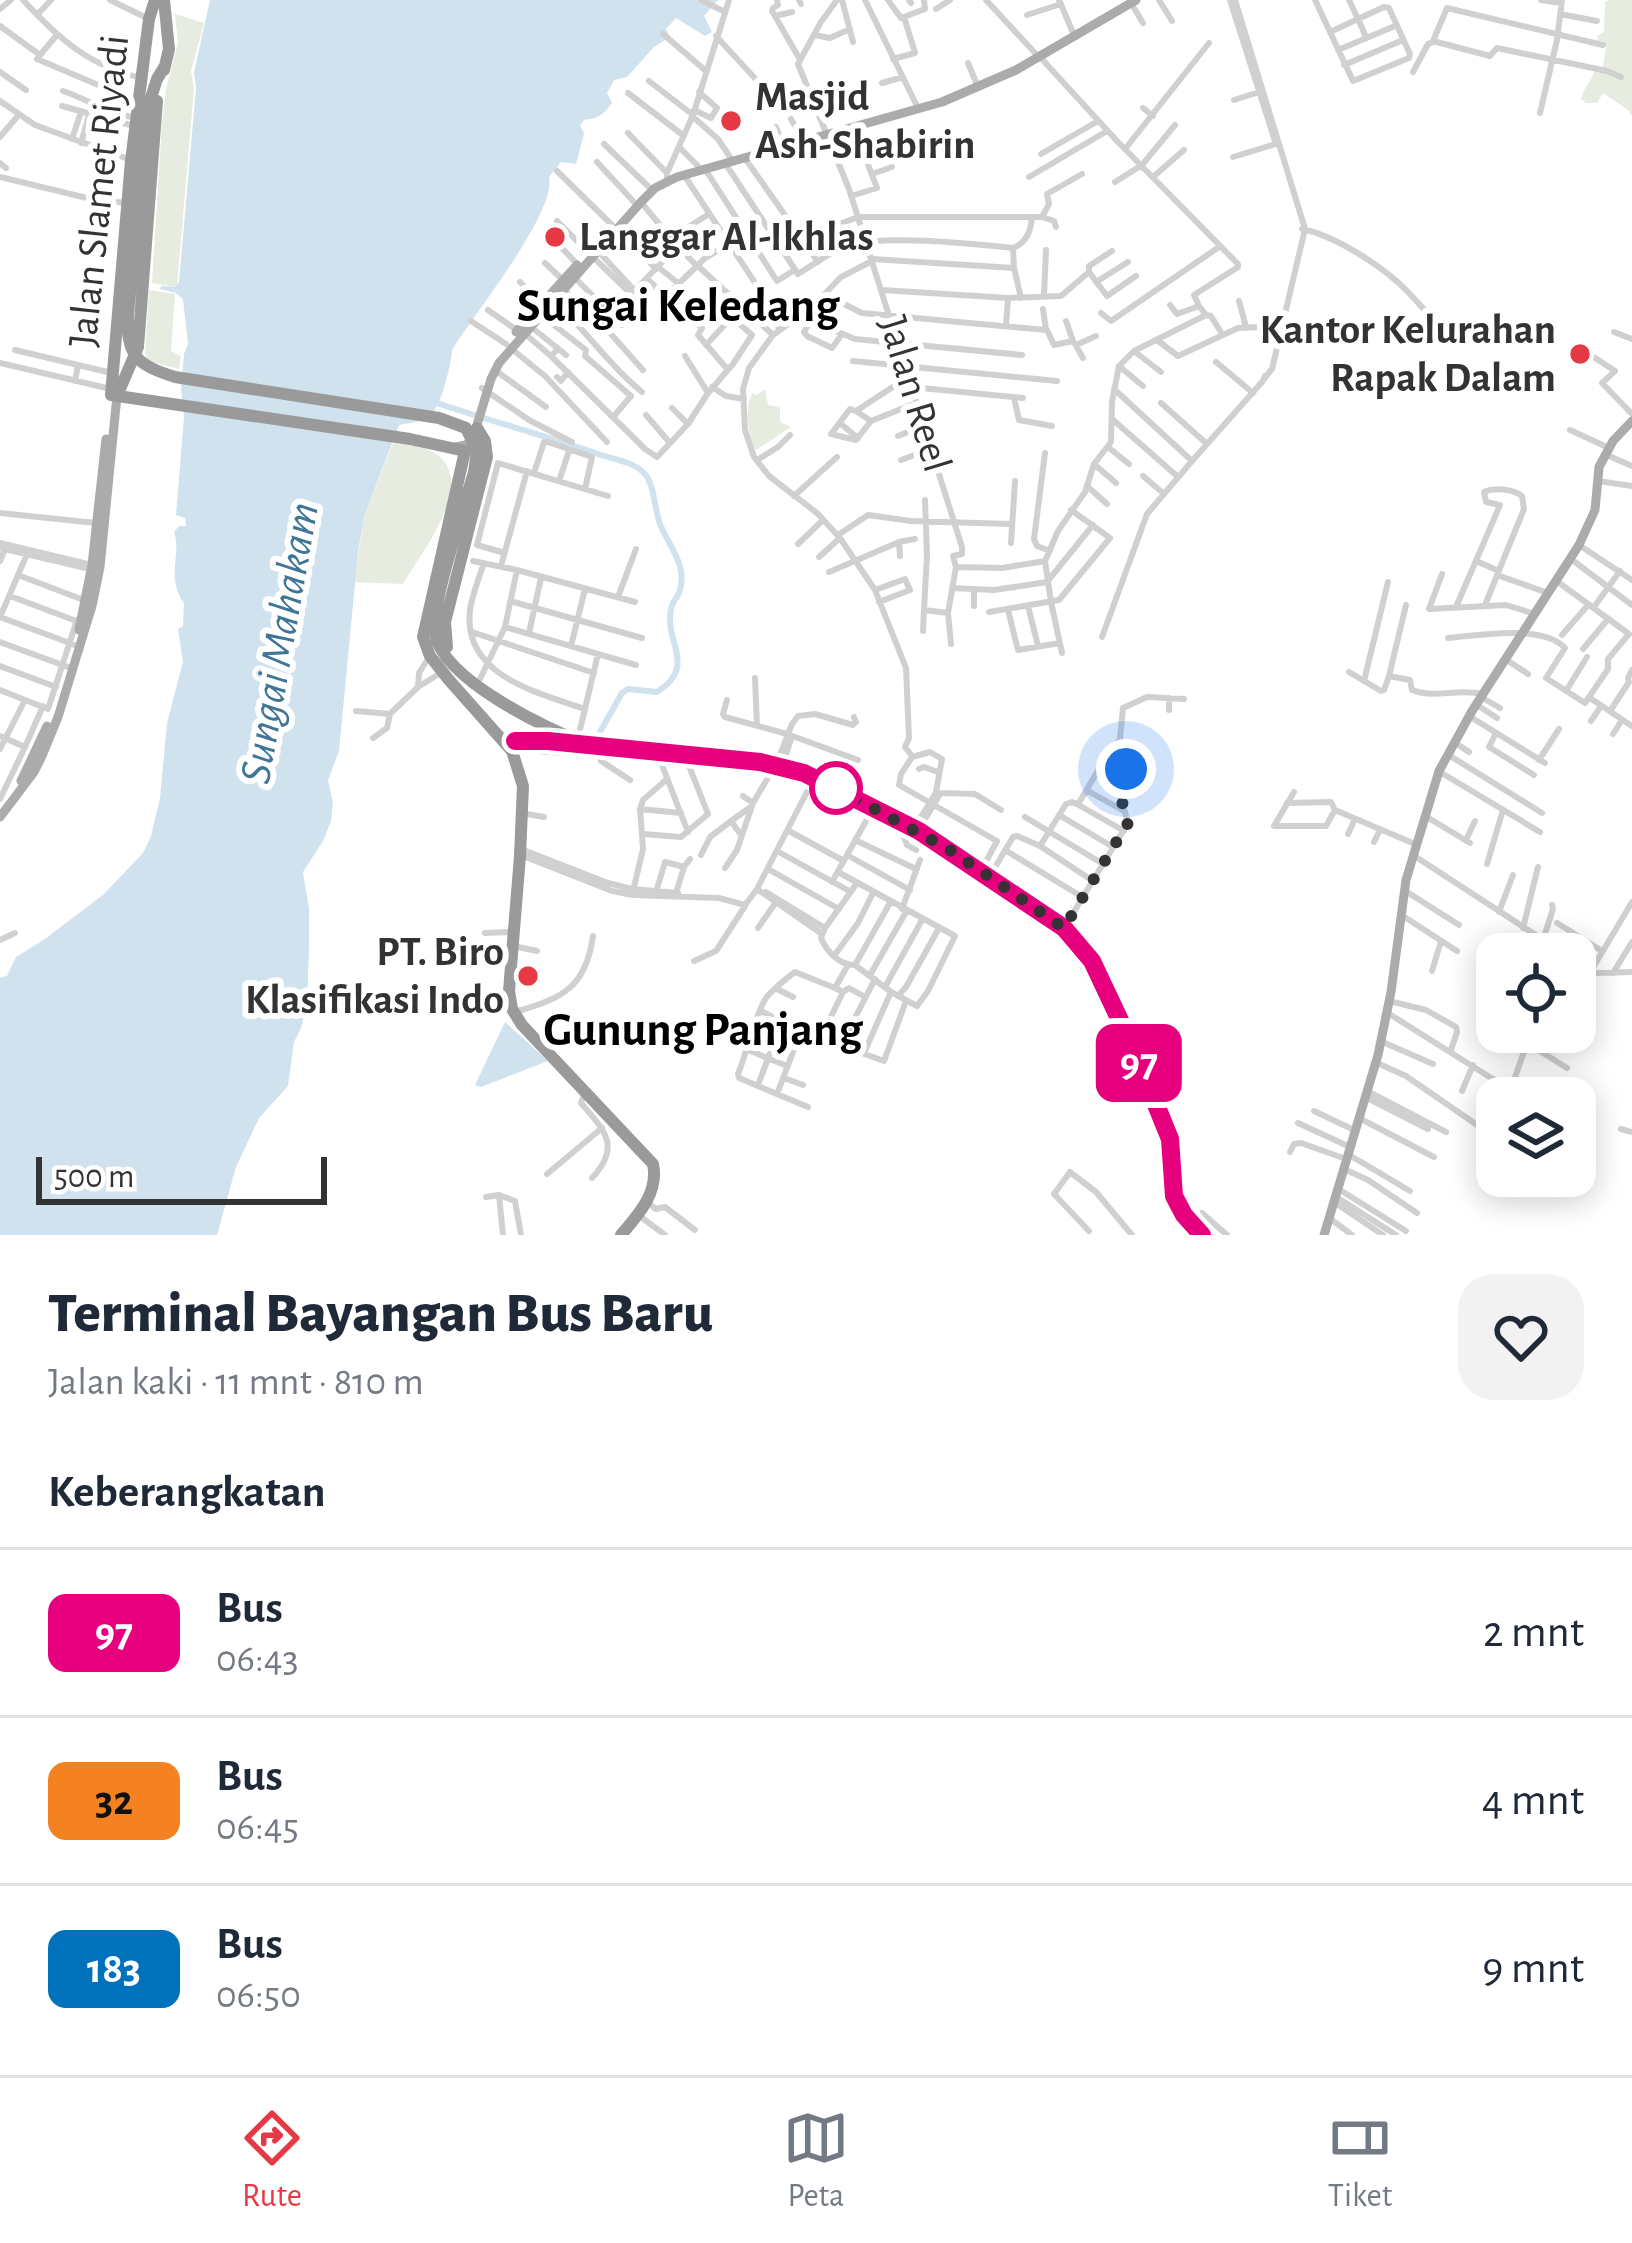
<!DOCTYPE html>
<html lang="id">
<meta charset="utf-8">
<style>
:root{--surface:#fff;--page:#f2f2f3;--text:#1f2937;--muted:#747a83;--line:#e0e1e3;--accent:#e63946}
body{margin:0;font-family:"Alegreya Sans",sans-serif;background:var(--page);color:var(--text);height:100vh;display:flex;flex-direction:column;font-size:45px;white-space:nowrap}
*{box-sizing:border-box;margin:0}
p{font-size:39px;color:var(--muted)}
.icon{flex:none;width:66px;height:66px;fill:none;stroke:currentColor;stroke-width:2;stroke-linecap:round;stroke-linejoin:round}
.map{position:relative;height:1235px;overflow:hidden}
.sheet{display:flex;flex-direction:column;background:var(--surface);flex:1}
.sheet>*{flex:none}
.badge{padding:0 24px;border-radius:18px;font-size:42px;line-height:78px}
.controls{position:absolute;left:1476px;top:933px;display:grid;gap:24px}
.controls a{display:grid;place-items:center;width:120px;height:120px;border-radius:24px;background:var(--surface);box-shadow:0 6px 30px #0003;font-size:60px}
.scale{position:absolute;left:36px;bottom:30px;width:291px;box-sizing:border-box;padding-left:12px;border:6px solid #333;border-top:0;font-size:33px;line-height:42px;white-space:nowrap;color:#333;-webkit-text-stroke:9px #fff;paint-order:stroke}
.you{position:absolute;width:60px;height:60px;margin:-30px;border:9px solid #fff;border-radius:50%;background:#1a73e8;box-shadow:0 0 0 18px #1a73e833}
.map>.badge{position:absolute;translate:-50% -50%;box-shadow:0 0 0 6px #fff}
h2{padding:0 48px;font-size:45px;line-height:108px}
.round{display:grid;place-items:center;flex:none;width:126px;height:126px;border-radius:36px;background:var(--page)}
.overview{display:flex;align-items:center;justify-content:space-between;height:204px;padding:0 48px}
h1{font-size:57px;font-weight:800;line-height:90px}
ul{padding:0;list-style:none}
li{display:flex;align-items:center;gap:36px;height:168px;padding:0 48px;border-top:3px solid var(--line)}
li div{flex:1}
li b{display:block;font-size:45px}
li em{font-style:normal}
li .badge{min-width:132px;font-weight:700;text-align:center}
.dock{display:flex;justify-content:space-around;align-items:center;height:168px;border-top:3px solid var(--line);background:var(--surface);font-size:33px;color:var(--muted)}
.dock a{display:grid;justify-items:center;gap:6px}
.dock .current{color:var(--accent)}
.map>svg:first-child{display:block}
.green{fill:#e6ecdf}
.water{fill:#cfe2ee}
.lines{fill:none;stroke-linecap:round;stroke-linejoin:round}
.canal{stroke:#cfe2ee;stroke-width:6}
.minor{stroke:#d0d0d0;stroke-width:6}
.major{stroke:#ababab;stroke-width:9}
.highway{stroke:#9a9a9a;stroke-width:12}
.line-casing{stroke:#fff;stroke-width:27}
.line{stroke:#e6007e;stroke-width:18}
.walk{stroke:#333;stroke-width:12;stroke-dasharray:0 21.6}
.poi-dot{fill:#e63946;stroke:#fff;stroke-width:4.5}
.stop-dot{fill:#fff;stroke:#e6007e;stroke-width:6}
.labels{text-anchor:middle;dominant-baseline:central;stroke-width:12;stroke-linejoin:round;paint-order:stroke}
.poi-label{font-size:42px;font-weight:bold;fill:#333;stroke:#fff;text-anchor:start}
.street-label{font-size:42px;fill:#333;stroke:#fff}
.water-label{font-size:45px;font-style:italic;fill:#3f7597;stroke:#fff}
.quarter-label{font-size:48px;font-weight:bold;fill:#000;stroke:#fff}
</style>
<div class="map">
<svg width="1632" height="1235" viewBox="0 0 1632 1235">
<rect width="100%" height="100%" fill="#fff"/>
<path class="green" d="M1609,0H1632V116L1628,110L1603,93L1597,103H1586L1581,99C1583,88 1591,83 1594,72L1603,67L1606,46L1603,41H1597L1598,35L1604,32L1605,2Z
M175,14L204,23L191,71L194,89L177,286L174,287L152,283L162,123L166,89L178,43Z
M149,290L175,294L171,351L181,356L179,369L148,361L145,353Z
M765,389L768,405L780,407V422L791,427L756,450C747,437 745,406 752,394L757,395Z
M393,443C408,445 427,446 439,456C476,487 419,555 403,584L354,582L364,517Z"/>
<path class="water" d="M210,0H718L704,16L712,32L705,36L676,18L666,29L670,37L654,47L627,77L614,80L607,93L612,103C603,115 599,118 584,120L580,125L584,134L576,164L561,162L549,177C557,212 474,314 452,350C451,365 441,408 429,417C421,422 408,423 399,425L364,517L358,552L339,751L328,780L333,803L331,821L323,841L303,872L309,908V950L307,1004L301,1028L294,1042L288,1086L259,1118L236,1167L217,1235H0V978L7,976L16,957L45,939L104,894L143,853L151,836L160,798L167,723L183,662L178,629L183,626L184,603C165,576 182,556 174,532L179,526H186L185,518L176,515L184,417L181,390L184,354L188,344L183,299L176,293L160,289L161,286L175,287L179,282L196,88L194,72Z
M505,1022L548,1061L481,1087L475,1085Z"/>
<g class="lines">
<path class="canal" d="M434,402C489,421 545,435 601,455C614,459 633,462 643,472C655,483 654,509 660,524C669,547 689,566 679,593C676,600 672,601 671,609C664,643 698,666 657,692L628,689L622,693L596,739L588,744"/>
<path class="minor" d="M23,0C58,38 90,67 142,78
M110,0L149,19
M701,0L725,12
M777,0L778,5L773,8L772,11L799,58
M799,0L801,4
M837,0L821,22L798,64L849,189L962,547V554L953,556L956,567L948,613
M842,0L853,42
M865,0L917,106
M888,0L901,18L925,9L924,0
M909,0L911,3
M986,0L1036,54
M1059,0L1074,35
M1159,0L1172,21
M1230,0L1275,141
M1235,0L1305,229L1272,369L1263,380L1265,376
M1315,0L1353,81L1409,58L1410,54L1389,8L1384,7L1358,19L1349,0
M1541,0L1561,3
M1131,3L1143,23
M0,9L11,0
M936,9L950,0
M1560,14L1597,21
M37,15L51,0
M1027,15L1061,4
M775,16L792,12
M0,26L40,55L37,59L136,101
M1330,32L1358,19L1366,37
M663,34L706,71
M814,35L830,38L850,29
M716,36L774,99L808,89
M1603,45L1447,8L1433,41L1490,56L1497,48L1607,71L1621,77
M1338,50L1395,26
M40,55L56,36
M1040,57L1117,141L1238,264V267L1194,295L1199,306
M893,59L915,53L904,17
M968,63L978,87
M1344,65L1403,40
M0,72L26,90
M1413,72L1428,44L1433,42
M649,81L693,115
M882,83L903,77
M63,91C87,99 110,115 134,117
M628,93L684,136
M1234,100L1259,92
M0,101L35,125L128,159
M62,106L134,126
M1143,108L1153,116
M694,110L711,118L717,108L699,92
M1540,113L1557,40L1562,0
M692,116L718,139L730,157
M791,119L804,141
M776,127L784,147
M628,133L667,173
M0,137L17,117
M72,139L81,112
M81,143L89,115
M604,144L652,190
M679,147L698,166
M1125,149L1209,43
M1041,154L1098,121
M744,157L818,262
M1233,157L1276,144
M597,162L634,202
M838,162L864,154L877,188L851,196
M0,163L6,168
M725,163L798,274L850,241L853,244C891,235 972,244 1013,248C1026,243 1031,231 1032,217
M705,169L777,281L793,271
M557,171L612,225
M872,174L892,167
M684,175L769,304L777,318L779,330
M0,177L87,198L125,203
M1029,177L1107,131
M1153,177L1184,150
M667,181V173L693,115L729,0
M1115,182L1142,165L1175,125
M641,202L673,241
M557,221L588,252
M1056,227L1054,221L1042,217L1049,204L1047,194L1082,174
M589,228L600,239
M618,229L656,269
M1302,229C1336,236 1386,268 1410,294C1426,311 1424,313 1447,324
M692,233L690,226L709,214
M545,237L564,250L577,264
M803,238L858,217H1042
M1013,248L1014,268L1021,298
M598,251L635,291
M592,256L631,294L673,251
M688,257L697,266
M872,259L1014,268
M872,261L841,277L813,306L773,335L749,368L743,389L745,430L754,457L769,476L817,513L840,538L875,590L905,579L910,590L879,602
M545,263L564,281
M698,266L773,335
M658,267L678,283
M1089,272L1107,296L1136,276
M572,275L622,325
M647,279L702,328L698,335L728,370
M520,282L541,304
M1096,282L1128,262
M563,288L580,308L585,305L643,370
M882,290L1008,298L1061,296L1089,272V266L1112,251
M824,294L862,313L1046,330L1043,309
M1044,295L1046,250
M665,297L704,259L728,244
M794,300L803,314
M553,301C586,329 608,365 642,392
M1239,301L1246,327
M488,310L518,331
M1101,313L1111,321L1219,247
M541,315L586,350L585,356L631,396
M1206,315L1211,316L1222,334
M471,321L506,344
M530,326L566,355
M1006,326L1008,298
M1047,330L1054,345L1073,341L1066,321
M1614,332L1632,339
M524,333L551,356
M842,334L832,348L807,336L804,332L808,325L814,322L855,339L1022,355
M1157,340L1178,356L1238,328L1283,326
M1075,344L1083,358
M1076,345L1096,336
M558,349L551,356L645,449L657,457L688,424L708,393L733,364L752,335L732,317L706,345
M15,350L78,365
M513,350L545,376L607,442
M1134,351L1161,372
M1589,354L1615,371L1602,383L1632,414
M685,356L708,393
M853,361L1057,381
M1216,362L1253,393
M0,363L111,389
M1119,366L1143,386
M495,370L546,407
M557,377L561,381L568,372
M908,377L856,411L871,421L916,403
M75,381L78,365L112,373
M712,387L726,396L744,399
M911,387L1023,398
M482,388L529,420L572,442
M1114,389L1192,461L1262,382
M1014,398L1019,420L1052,426
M1161,403L1207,444
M672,408L686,422
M856,411L850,409L831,434L856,440L871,421
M646,415L670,443
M614,416L631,396
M1112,419L1177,476
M841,424L858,438
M1570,430L1609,448
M898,436L923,426
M1108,447L1129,464
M1045,453L1034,539L1037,546L1050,551
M1609,456L1632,466
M757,460L778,447L790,435
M901,460L931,449
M1094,464L1116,483
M534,473L544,442H548L592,457L585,489
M1143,476L1163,493
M559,481L569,451
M1598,481L1632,486
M1087,486L1107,504
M794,496L837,457
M925,500L927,555L924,610L948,613L951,644
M0,513L96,523
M838,535L868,515L911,521L1011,524
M899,542L900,556
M0,543L96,566
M1011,543L1015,481
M798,544L823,520
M1579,545L1632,580
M0,548L90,569
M505,553L477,545L498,463L608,496
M819,557L840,538
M1571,559L1632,605
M0,561L5,549
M473,561L517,570L635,602
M1045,561L1051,602L1062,653
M1476,561L1499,571
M484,563C479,578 472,595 470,610C462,676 539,693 585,709
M501,566L527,471
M956,567L1002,568L1045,561L1058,531L1085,492L1094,464L1111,442L1112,402L1119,366L1134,351L1206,315L1199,306L1177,314L1170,305
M829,572L899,542L915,539
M1442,574L1429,609L1506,605L1535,614
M18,575L81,599
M1497,575L1548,593
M1558,582L1629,634
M952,588L994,590L1047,582L1093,525
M875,590L906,668L909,738L905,747L912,756
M974,590V606
M10,596L79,622
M618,597L636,549
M510,601L642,638
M1028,606L1038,646
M1456,607L1500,505L1486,502L1484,492C1494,487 1513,489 1522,496L1524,509L1485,605
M1594,607L1620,571
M1008,610L1018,650L1060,643
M989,612L1059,600L1110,538L1071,510
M0,617L75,645
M0,617L27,554
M505,627L636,665
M923,631L924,610
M472,632L594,673
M529,633L541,578
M1562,635L1588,605
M1102,637L1147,514L1192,461
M1448,638C1480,635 1542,624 1565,648L1546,678L1585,703L1608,669V659L1629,634
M0,642L68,667
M571,646L585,589
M1583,649L1608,619
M1505,659L1528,674
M0,666L56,687
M1349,672L1381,691L1384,690L1389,676L1410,680L1412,690C1434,699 1458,688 1483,694
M1389,676L1406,605
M755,678L757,726
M480,679L505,627L517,570
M1364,681L1388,582
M418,687L419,673L429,657
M0,690L48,709L77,620
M1566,691L1587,657
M1481,697L1500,708
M1590,698L1632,726
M727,700L723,714L725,717L787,734L858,760
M1477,705L1497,718
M1169,710V698
M356,711L390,714L387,728L373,738
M1610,711L1629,682L1628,678L1632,670
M390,714L418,687L442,672
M1469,716L1545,763
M1591,721L1601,706
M1496,733L1489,747L1534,775
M1613,734L1622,720
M0,736L25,747L0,799
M578,738L598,654
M1454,742L1469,752
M25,747L43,706
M0,749L25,700
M599,754L601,761L630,780
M1447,754L1542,813
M1106,757L1137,775
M660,760L688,832
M1539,760L1559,729
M776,765L792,724L798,716L815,714L853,725L856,722L854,717
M782,766L792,736
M919,769L924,767L938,772
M1440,772L1540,832
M1088,791L1124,811
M1294,792L1274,826H1326L1335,810L1415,844
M938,793L975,794L1001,810
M743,796L753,803
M1287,803L1331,802L1335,810
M1077,804L1124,831
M640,809L681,813
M527,814L544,817
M1059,815L1113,847
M1025,817L1103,864
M1427,817L1470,843
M731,821L752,806
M914,828C921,816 930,804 936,792L942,759L930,752L912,757L901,774L899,785L997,841L981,871
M789,831L844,861
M902,831L907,845L916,850
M918,831L940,794
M643,834L681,837L708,814L687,761
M1348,834L1355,819
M855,840L916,869
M1466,840L1475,821
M1374,842L1380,830
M1040,846L1066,804L1072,802L1077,804L1080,801L1106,757L1120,739L1123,708L1147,697L1184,699
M521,849L608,883L632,889L678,893
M1005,850L1084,898
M777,851L851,892
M701,855L710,837L731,821L741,835
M847,855L910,890
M1413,855L1565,954
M523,856L612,891L633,895L719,898L745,905L757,889L811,784
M1487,864L1503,810
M725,868L737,850L753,803L772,771
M768,869L839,909
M994,869L1013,837L1017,836L1040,846L1093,881
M838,872L891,901
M832,882L871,812
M757,889L822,934
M1404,890L1459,925
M633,891L643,849L640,809L643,800L667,779
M656,892L665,862L684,867
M766,892L825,928
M676,893L684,867L690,859
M902,909L920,860
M1499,912L1513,875
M1403,916L1457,951
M1557,923L1602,951
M758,928L776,902
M825,928L821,938C827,952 839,965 855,965L891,992L917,1006L928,991L955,936L891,901L855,965
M825,928L857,883
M1064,928L1128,823L1117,784L1097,773
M1523,928L1538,867
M485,933L511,932
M0,940L15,933
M1543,940L1553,909L1552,905
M518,947L537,951
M834,956L858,923L873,893
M1575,960L1596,973L1632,972
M694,961L716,951L745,906
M1432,971L1441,941
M1591,971L1632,902
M1613,973L1632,942
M870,975L906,912
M1575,980L1584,967
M885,987L922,920
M777,989L793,997
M843,992L849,988L865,997
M898,996L906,987L939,928
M1393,1002L1426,1010L1456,1027L1457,1032L1451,1050
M518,1011C563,998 586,987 593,936
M761,1011L801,1031L884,1061L906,1001
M1391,1015L1523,1098
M821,1037L843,992L835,988L848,965
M1385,1043L1433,1064
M841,1045L875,979
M748,1050L787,1066
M864,1053L891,992
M1375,1062L1406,1076L1480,1127
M784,1078L803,1085
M758,1085L782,1021
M1514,1090L1513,1083L1526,1046H1532L1567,1068
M1367,1091L1446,1132
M1462,1091L1473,1065
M777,1094L801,1031
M584,1095L581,1103C604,1130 622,1146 592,1178
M1369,1099L1428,1129
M1485,1101L1494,1079
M808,1107L739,1078L738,1074C747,1052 754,1017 766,998C771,991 788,977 795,972L835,988
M1314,1111L1354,1130
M1359,1118L1434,1157
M1298,1123L1350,1147
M1621,1129L1632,1132
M1290,1152L1294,1144L1301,1143L1346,1159
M1351,1156L1410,1191
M1346,1170L1368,1180L1417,1213
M547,1174L602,1128
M1340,1190L1406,1231
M499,1195L503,1235
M486,1197L499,1195L515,1201L521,1235
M1338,1198L1396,1235
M1334,1202L1383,1235
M649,1204L656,1209L665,1207L695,1230
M1202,1213L1227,1235
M641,1217L665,1235
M1332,1220L1352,1235
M1089,1231L1054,1194L1070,1172L1096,1192L1132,1235"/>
<path class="major" d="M516,332L577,265
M455,447L466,445L473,438L491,379L499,363L641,202L655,188L677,177L942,102L1016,70L1136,0
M79,630L92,565L106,439
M515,741H548L760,762L804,773L918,831L1064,928L1092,961L1133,1048L1170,1139L1174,1196L1184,1215L1202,1235
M518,748L686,761
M720,765L781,773L811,784L915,838L1047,923
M21,781L47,726
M0,817L34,772L42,756L58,717L92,606L100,567L117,396
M1073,945L1112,1019L1156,1122L1164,1143V1171L1169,1200L1175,1215L1193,1235
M1324,1235L1378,1055L1391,992L1406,880L1439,771L1472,711L1579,545L1595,510L1599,467L1613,441L1632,421"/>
<path class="highway" d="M155,0L149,19L131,161L111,395L410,439L465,451L423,637L430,656L449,680L512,751L523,786L520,856L509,991L512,1009L522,1025L653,1164C659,1192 639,1214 621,1235
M165,66L157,79L148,107L128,314C126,356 137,365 175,377L439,418L466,428L477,451L474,472C465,504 430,607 435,634C444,681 548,729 589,745
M164,70L169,49L164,0
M117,396L138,347L157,101
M447,647L445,622L487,457L485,441L477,428"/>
</g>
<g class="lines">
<g class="line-casing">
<path id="line" d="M515,741H548L760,762L804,773L919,831L1064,928L1092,961L1133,1048L1170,1139L1174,1196L1184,1215L1202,1235"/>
</g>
<use href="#line" class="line"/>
<path class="walk" d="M836,788L827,783L950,850L1064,928L1128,823L1117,784L1126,769"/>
</g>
<g class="poi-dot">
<circle cx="731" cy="121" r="12"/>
<circle cx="555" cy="237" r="12"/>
<circle cx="1580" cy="354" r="12"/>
<circle cx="528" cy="976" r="12"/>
</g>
<circle class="stop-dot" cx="836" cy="788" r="24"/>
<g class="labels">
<g class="poi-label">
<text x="755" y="97">Masjid<tspan x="755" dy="48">Ash-Shabirin</tspan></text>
<text x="579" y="237">Langgar Al-Ikhlas</text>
<text x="1556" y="330" text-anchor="end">Kantor Kelurahan<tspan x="1556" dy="48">Rapak Dalam</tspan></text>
<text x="504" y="952" text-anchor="end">PT. Biro<tspan x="504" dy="48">Klasifikasi Indo</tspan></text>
</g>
<g class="street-label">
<text transform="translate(99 191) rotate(-84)">Jalan Slamet Riyadi</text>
<text transform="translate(915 394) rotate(73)">Jalan Reel</text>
</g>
<g class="water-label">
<text transform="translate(280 643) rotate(-80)">Sungai Mahakam</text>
</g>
<g class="quarter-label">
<text x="678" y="307">Sungai Keledang</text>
<text x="703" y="1031">Gunung Panjang</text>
</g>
</g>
</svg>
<div class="controls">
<a><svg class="icon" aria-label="locate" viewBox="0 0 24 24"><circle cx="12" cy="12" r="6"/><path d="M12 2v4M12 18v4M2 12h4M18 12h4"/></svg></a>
<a><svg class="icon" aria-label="layers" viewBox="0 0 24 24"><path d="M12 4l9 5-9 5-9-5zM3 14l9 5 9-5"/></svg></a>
</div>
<div class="scale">500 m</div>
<div class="you" style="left:1126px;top:769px"></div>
<b class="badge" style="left:1139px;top:1063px;background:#e6007e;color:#fff">97</b>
</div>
<section class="sheet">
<div class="overview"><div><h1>Terminal Bayangan Bus Baru</h1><p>Jalan kaki · 11 mnt · 810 m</p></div><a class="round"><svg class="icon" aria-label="heart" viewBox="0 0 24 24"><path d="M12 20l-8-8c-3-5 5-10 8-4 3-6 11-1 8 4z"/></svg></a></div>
<h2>Keberangkatan</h2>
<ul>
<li><span class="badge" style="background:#e6007e;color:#fff">97</span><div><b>Bus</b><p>06:43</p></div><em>2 mnt</em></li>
<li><span class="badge" style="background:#f58220;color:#111">32</span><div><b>Bus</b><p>06:45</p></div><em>4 mnt</em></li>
<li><span class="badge" style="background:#0072bc;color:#fff">183</span><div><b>Bus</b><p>06:50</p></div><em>9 mnt</em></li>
</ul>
</section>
<nav class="dock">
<a class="current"><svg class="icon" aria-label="directions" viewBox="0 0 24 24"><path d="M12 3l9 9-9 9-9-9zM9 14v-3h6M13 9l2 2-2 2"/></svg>Rute</a>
<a><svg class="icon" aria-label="map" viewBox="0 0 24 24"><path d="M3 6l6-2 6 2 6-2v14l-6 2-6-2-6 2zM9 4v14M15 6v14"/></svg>Peta</a>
<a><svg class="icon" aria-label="tickets" viewBox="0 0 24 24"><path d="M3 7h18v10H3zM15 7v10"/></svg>Tiket</a>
</nav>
